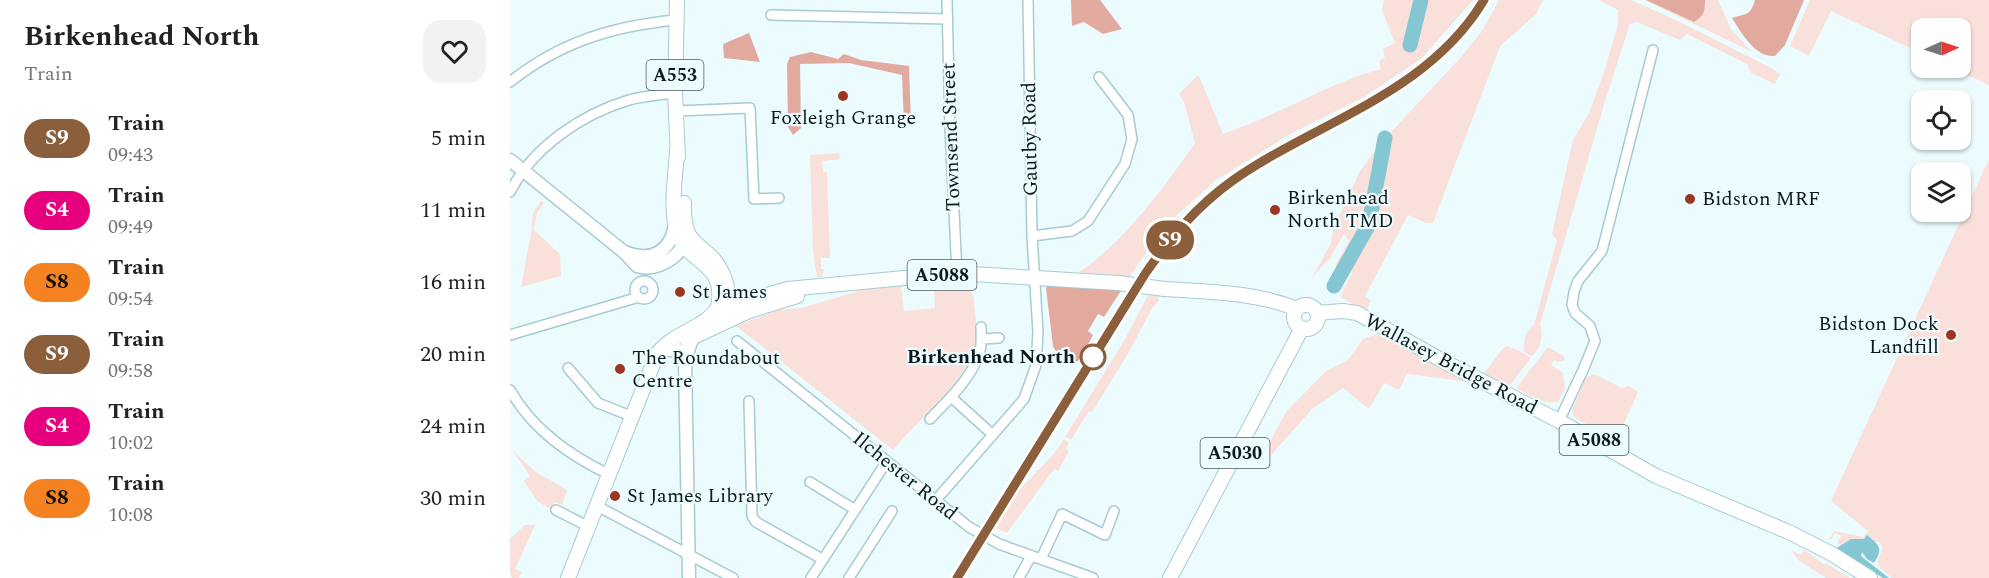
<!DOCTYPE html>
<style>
:root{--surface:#fff;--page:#f2f2f2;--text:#222;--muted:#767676}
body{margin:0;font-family:Spectral,serif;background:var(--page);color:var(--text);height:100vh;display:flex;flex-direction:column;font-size:22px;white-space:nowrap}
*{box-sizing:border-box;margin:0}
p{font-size:20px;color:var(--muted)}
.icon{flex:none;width:33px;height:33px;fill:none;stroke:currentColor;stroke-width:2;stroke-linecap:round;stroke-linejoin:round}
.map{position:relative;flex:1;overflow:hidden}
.sheet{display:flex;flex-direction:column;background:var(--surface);width:510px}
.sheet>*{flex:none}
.badge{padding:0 12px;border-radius:20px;font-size:21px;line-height:39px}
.needle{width:39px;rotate:87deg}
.fabs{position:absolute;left:1401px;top:18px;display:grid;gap:12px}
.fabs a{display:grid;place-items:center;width:60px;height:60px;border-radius:12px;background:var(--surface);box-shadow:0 2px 4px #0004;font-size:30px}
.map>.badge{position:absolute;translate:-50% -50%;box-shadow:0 0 0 3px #fff}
.round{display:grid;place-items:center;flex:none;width:63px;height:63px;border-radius:18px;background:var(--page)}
.overview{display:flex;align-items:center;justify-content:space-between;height:102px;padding:0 24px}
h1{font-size:28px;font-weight:700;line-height:45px}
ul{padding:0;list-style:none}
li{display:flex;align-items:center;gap:18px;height:72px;padding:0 24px}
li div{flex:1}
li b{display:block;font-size:22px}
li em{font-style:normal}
li .badge{min-width:66px;font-weight:700;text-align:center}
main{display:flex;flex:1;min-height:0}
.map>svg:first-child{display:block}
.green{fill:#fae0da}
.forest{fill:#e2aa9e}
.water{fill:#85c6d3}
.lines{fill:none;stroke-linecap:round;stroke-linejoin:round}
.river{stroke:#85c6d3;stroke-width:15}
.street-casing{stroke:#a6cbd3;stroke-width:12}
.secondary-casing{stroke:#a6cbd3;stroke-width:15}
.primary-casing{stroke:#a6cbd3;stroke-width:16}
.street{stroke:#fff;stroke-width:9}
.secondary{stroke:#fff;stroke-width:12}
.primary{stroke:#fff;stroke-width:14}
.rail-casing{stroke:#59676a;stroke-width:4.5}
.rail{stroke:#ecfbfe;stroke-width:2;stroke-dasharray:7;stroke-linecap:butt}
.street-bridge-casing{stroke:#a6cbd3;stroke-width:12;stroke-linecap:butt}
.primary-bridge-casing{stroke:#a6cbd3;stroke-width:16;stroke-linecap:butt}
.street-bridge{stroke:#fff;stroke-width:9}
.primary-bridge{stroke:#fff;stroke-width:14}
.line-casing{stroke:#fff;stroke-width:14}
.line{stroke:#8b5e3c;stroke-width:9}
.poi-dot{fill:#9e3521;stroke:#ecfbfe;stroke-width:2}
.stop-dot{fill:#fff;stroke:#8b5e3c;stroke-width:3}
.labels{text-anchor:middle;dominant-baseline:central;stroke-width:4.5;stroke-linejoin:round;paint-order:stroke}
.shield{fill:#ecfbfe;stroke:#4f5e60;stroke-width:1.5}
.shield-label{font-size:18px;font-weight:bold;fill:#0c1a1d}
.poi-label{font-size:20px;fill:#0c1a1d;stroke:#ecfbfe;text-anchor:start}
.street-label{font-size:20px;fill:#0c1a1d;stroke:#ecfbfe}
.stop-label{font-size:20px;font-weight:bold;fill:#0c1a1d;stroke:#ecfbfe;text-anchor:end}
</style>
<main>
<section class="sheet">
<div class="overview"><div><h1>Birkenhead North</h1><p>Train</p></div><a class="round"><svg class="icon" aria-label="heart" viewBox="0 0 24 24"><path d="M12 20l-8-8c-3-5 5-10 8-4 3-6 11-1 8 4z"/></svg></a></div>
<ul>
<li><span class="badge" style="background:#8b5e3c;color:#fff">S9</span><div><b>Train</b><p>09:43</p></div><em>5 min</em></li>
<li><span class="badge" style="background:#e6007e;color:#fff">S4</span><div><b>Train</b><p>09:49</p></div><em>11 min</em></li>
<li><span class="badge" style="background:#f58220;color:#111">S8</span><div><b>Train</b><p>09:54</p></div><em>16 min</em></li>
<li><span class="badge" style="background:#8b5e3c;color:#fff">S9</span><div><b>Train</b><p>09:58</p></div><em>20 min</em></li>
<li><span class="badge" style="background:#e6007e;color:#fff">S4</span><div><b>Train</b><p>10:02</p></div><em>24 min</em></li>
<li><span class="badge" style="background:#f58220;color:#111">S8</span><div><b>Train</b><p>10:08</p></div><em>30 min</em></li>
</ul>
</section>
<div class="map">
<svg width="1479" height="578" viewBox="0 0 1479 578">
<rect width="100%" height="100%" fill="#ecfbfe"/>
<path class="green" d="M874,0H908L897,44L906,46L917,0H963L912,58L854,97L780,134L706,180L657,224L619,277L569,272C614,243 654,187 685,143L674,102L669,94L687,76H689L713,134C729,128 745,122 760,115C797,99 832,79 871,69L869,61L875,58L873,49L885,43L872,10Z
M989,0H1033L1026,14L990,46L923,223H916L898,215L855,296L861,301L856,311L830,297L842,273L838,271L863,223L882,131L952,56L972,31Z
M1089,0H1121L1168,21L1263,69L1270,74L1265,84L1241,73L1237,64L1177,34L1170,40L1127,22L1120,24L1095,101L1030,324C1033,338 1032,346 1022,356L1014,352C1013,340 1015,333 1024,325L1047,240L1042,234L1063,140L1079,113L1093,75L1108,25V10Z
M1135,0H1208L1221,29L1242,52Z
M1300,0H1479V85L1442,68H1450V28H1412L1411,53L1321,11L1299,56L1280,46Z
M868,147L859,197L851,230L828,272L826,264L839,241L834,234L820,258L803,276L821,243L823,229L850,171Z
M329,153L330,159L312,161L313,172H317L320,258H311V269H314L312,277H307L303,251L300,155Z
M1479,159V578H1382L1368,566V560L1373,547L1369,542H1365L1357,535L1354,539H1341L1330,545L1327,543L1331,536L1325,533L1321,540L1319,539L1324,531L1353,537L1358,531L1321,501Z
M31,201L34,203L27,213L24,230L50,254L51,276L11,287L22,228C21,216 24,210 31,201Z
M391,286L394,311L425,308L424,290L459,289L463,295C465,312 469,334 464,350C455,382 404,424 383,450L226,326L268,310L291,308L352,290Z
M638,295L648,296V301L641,310L619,352L582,412L579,411L561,440L555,437L615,339Z
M868,334L959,382L897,374L889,390L874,383L859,409L833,388L802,409L754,463L748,464L776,412L816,371L838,360L853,339Z
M997,346L1010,351L1021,358L1000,385L973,375L993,348Z
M1038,347L1054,356L1055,360L1049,362L1044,360L1041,365L1053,373L1055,389L1048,402C1033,404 1018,396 1006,388Z
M1084,374L1112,388L1119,386L1128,392L1107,439L1104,440L1064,417L1062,410L1076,377Z
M554,439L559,443L556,449L559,451L548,471L544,469L497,533L483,527L510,489L542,456Z
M3,451L26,472L57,490L52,505L44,502L41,509L28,502L14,481L20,476Z
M15,525H25L5,569L12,572L9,578H2L0,571V539Z
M1281,550L1291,555L1294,550L1315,565L1316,563L1340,578H1316L1288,560Z"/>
<path class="forest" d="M561,0H590L612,29L593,34L574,22L562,26Z
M1136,0H1195C1195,11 1194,16 1184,22Z
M1245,0H1294L1275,45L1265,56C1245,58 1231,32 1222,18C1236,13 1240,17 1245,0Z
M239,33L250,62L214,58L213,44Z
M301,52L328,59L334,54L351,60L399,66L401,125L394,124L392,75L339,63L290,64L291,128L283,135L278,127L277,64L280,57Z
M537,285L614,286L594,317L588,314L578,331L583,335L571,358L565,363L545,350L543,346L536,288Z"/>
<path class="water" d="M1357,535C1369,545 1374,548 1364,563L1357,559L1352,552L1351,556L1379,578H1373L1325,549L1341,539H1354Z"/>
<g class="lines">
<path class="river" d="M900,45L911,0
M824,286L859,224L875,138"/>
<g class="street-casing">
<path id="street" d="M437,0L440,128L447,274
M261,15L437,19
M0,82C50,42 103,26 166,20
M166,111L240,108L244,199L269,198
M0,192C23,147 72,114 119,100C134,96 149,95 165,93
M522,236L562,231L578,221L615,164L622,139L618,115L589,77
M125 290a9 9 0 1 1 18 0a9 9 0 1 1-18 0Z
M0,335L129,297
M471,339L489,338
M227,341L459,527
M58,368L88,403L123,417
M0,390C23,430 59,455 100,475
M441,397L483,435
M239,401L242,516L246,522L312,559
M420,419C438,400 463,377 470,351C472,343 471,335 471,327
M1049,421L1073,370L1085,341L1080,326L1065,313L1062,305L1064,292L1068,281L1092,251L1143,50
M300,482L344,509
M426,500L514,399L526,365L528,332L522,236L518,0
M87,506L223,578
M46,510L79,527
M489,544L583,578
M531,559L552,514L595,535L604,511
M301,578L377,461
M339,578L382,511
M509,578L521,556"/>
</g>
<g class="secondary-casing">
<path id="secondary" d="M0,160L114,252L127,266C147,272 171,257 176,238
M115,252C141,263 161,252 165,224
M159,350H169L175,360
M179,578L175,360L181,342L185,336"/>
</g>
<g class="primary-casing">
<path id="primary" d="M167,0L165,93L168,157
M174,203C174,214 174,225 179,235C186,246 197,251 205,261C217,276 225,307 213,322
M655,289C700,292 745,292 787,309
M784 317a12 12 0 1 1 24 0a12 12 0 1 1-24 0Z
M807,313L833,311L847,313L935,362L1049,421L1146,476L1281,533L1322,554L1360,578
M202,316L239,300L278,289L426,275L462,274L608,283
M177,340L239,311L287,296
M58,578L147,354C163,332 198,327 208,307C217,261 178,265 168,234C159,211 166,174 167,150
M660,578L792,328"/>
</g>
<use href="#street" class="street"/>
<use href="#secondary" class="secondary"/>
<use href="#primary" class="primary"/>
<g class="rail-casing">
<path id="rail" d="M447,578C493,503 539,428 586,354C615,306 643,252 684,213C772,129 908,109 974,0"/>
</g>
<use href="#rail" class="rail"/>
<g class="street-bridge-casing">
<path id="street-bridge" d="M459,527L489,544"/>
</g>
<g class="primary-bridge-casing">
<path id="primary-bridge" d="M608,283L655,289"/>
</g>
<use href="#street-bridge" class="street-bridge"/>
<use href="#primary-bridge" class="primary-bridge"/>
</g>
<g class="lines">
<g class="line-casing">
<path id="line" d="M447,578L635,274C660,238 686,207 722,181C807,121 917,95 974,0"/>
</g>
<use href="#line" class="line"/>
</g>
<g class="poi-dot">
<circle cx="333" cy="96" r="6"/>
<circle cx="1180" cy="199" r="6"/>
<circle cx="765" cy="210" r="6"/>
<circle cx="170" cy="292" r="6"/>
<circle cx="1441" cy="335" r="6"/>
<circle cx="110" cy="369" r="6"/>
<circle cx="105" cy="496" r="6"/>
</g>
<circle class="stop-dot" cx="583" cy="357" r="12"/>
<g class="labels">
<g class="shield">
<rect x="136.5" y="60" width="57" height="30" rx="4.5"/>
<rect x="397.5" y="260" width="69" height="30" rx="4.5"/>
<rect x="1049.5" y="425" width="69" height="30" rx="4.5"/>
<rect x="690.5" y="438" width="69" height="30" rx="4.5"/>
</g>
<g class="shield-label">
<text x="165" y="75">A553</text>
<text x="432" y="275">A5088</text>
<text x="1084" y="440">A5088</text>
<text x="725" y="453">A5030</text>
</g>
<g class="poi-label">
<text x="333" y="118" text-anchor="middle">Foxleigh Grange</text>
<text x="777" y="198">Birkenhead<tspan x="777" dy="23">North TMD</tspan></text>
<text x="1192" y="199">Bidston MRF</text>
<text x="182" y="292">St James</text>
<text x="1429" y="324" text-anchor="end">Bidston Dock<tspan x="1429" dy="23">Landfill</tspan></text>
<text x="122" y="358">The Roundabout<tspan x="122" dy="23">Centre</tspan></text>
<text x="117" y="496">St James Library</text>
</g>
<g class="street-label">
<text transform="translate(441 137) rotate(-92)">Townsend Street</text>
<text transform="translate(520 139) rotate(-91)">Gautby Road</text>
<text transform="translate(941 364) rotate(28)">Wallasey Bridge Road</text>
<text transform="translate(395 476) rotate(39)">Ilchester Road</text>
</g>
<g class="stop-label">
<text x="565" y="357">Birkenhead North</text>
</g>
</g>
</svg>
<div class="fabs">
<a><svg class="needle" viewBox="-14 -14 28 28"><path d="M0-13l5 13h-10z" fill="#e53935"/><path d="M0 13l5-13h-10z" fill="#767676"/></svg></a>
<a><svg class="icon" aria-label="locate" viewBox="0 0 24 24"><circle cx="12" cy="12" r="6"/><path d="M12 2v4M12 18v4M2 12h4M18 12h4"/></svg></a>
<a><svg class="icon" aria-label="layers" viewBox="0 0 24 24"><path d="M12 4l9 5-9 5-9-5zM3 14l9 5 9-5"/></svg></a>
</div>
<b class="badge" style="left:660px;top:240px;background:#8b5e3c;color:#fff">S9</b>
</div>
</main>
